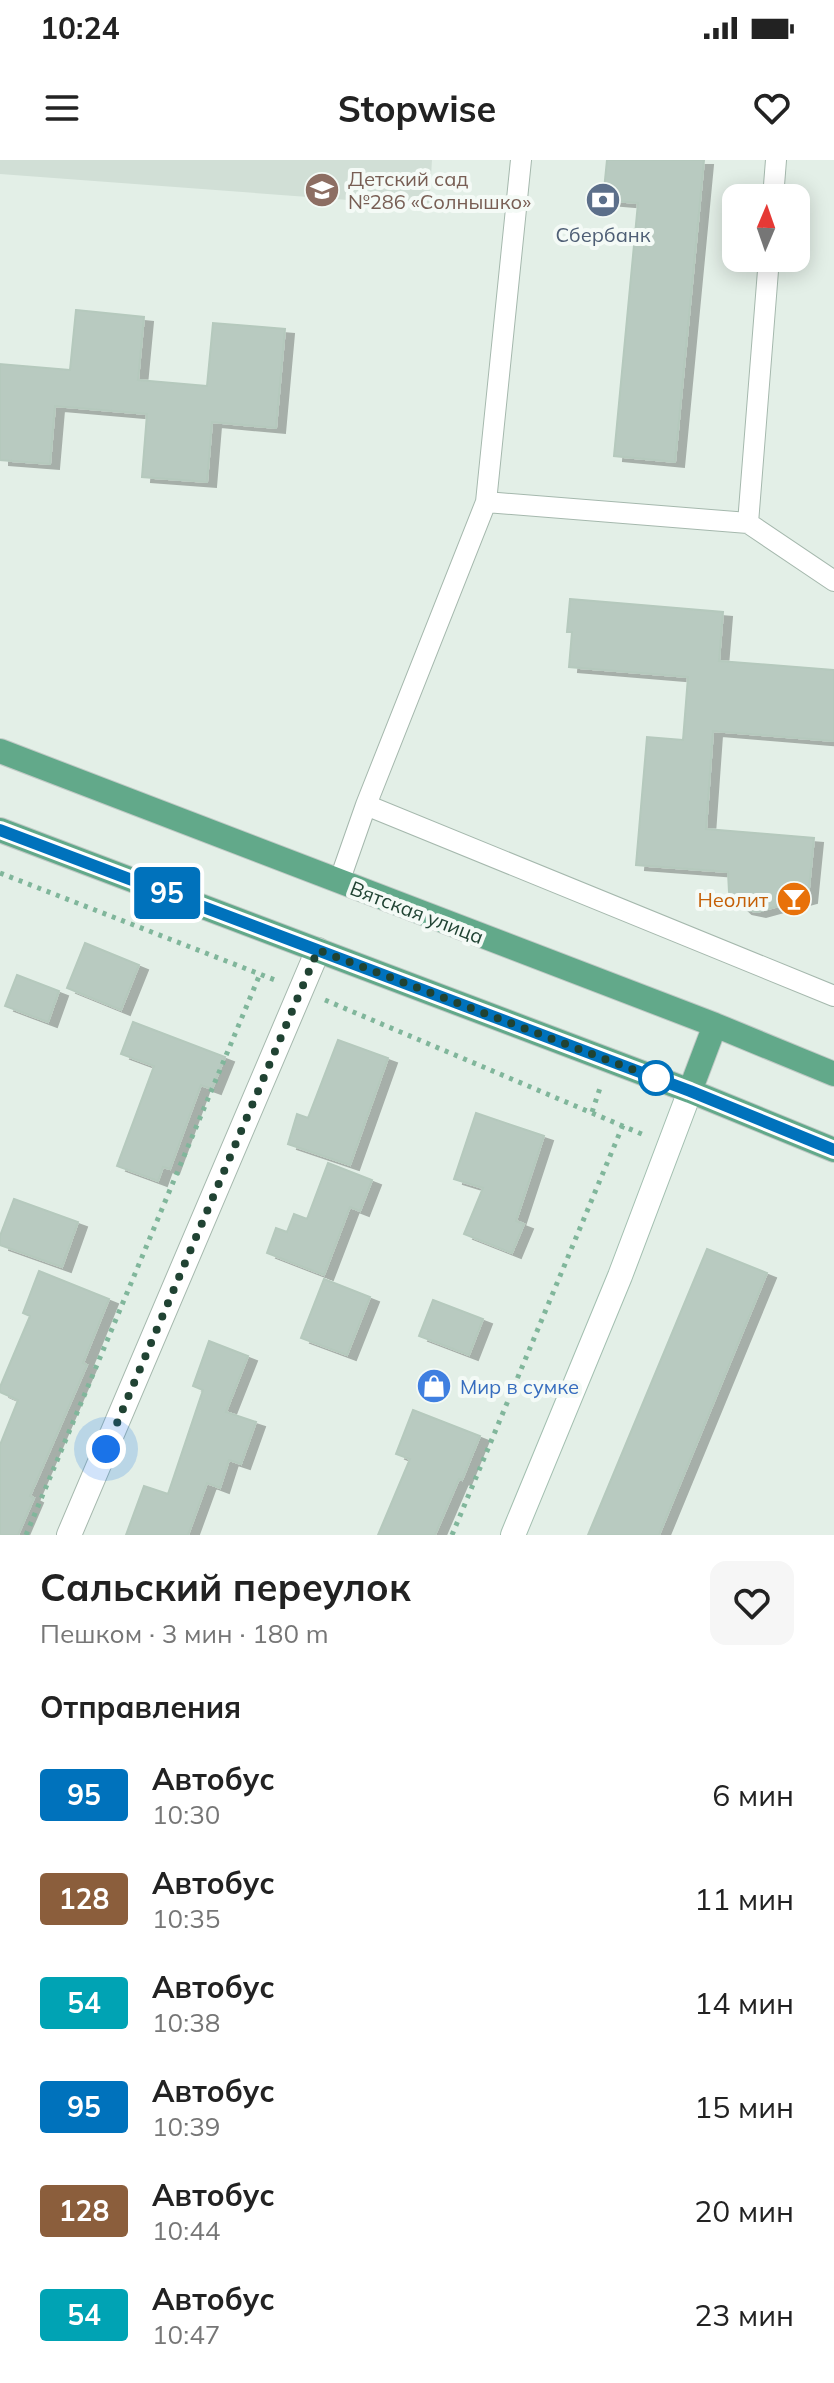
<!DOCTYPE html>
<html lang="ru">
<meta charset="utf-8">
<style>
:root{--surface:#fff;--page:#f6f6f6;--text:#222;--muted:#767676}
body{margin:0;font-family:Mulish,sans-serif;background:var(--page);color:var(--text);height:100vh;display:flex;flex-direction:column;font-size:30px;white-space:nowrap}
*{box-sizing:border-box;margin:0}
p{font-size:26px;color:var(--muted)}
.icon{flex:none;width:44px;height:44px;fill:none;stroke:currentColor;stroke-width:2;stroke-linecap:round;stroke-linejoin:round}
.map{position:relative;height:1375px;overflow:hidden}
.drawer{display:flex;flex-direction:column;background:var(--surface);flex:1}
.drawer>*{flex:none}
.badge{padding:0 16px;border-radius:6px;font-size:28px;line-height:52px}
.needle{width:52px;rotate:2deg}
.buttons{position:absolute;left:722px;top:24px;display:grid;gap:16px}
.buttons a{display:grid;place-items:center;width:88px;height:88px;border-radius:16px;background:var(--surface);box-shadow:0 4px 20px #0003;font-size:40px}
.you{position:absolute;width:40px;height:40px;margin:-20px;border:6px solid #fff;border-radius:50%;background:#1a73e8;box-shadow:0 0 0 12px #1a73e833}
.map>.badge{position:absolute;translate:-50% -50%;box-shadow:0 0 0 4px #fff}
h2{padding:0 40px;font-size:30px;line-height:72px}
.round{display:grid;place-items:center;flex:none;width:84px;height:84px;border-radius:16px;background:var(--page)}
.headline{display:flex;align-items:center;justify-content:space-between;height:136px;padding:0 40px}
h1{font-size:38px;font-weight:700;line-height:60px}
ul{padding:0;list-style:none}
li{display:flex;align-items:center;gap:24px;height:104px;padding:0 40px}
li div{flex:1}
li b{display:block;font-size:30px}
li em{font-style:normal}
li .badge{min-width:88px;font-weight:700;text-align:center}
.status{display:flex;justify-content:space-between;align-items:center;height:56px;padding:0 40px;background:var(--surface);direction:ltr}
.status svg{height:22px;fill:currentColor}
header{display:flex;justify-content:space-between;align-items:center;height:104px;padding:0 40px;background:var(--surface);font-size:36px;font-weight:700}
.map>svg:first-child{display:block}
.built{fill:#d1dfd6}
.building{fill:#b8cac0;stroke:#b5c9bd;stroke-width:2;filter:url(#shadow)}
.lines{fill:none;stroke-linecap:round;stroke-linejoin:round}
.lane-casing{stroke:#a5b8ad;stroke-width:22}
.street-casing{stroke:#a5b8ad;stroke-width:26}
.secondary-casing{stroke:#a3bfb0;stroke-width:26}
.primary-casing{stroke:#c1cac6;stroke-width:26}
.path{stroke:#80b69b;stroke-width:5;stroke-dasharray:4 6;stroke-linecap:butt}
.lane{stroke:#fff;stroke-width:20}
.street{stroke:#fff;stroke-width:24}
.secondary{stroke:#fff;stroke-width:24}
.primary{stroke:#62a98a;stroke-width:24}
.line-casing{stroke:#fff;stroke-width:18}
.line{stroke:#0072bc;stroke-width:12}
.walk{stroke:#204333;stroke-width:8;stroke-dasharray:0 14.4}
.stop-dot{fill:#fff;stroke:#0072bc;stroke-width:4}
.labels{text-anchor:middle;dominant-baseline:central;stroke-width:8;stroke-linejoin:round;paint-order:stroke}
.education-label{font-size:20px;fill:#785e54;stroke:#f4faf6;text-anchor:start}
.service-label{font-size:20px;fill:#4e5e75;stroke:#f4faf6}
.food-label{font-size:20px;fill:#c56008;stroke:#f4faf6;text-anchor:end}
.street-label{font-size:20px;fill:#204333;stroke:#f4faf6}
.shop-label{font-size:20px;fill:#366cbe;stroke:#f4faf6;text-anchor:start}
</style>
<div class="status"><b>10:24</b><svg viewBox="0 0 49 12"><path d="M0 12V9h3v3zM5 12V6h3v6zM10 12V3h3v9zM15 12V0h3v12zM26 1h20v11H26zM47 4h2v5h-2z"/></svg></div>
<header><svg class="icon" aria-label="menu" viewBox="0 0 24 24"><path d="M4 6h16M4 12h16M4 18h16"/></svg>Stopwise<svg class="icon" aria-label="heart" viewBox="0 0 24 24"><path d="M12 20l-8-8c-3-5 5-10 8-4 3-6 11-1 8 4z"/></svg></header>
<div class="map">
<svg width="834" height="1375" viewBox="0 0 834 1375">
<defs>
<filter id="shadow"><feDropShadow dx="9" dy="5" stdDeviation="0" flood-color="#0004"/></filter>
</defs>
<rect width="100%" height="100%" fill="#e3efe7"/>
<path class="built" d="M0,0H432L429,46L0,14Z"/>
<path class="building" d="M607,0H704L675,302L614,296L638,43L603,40Z
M76,150L144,157L138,220L207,226L213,163L285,169L276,268L212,262L207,322L142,317L147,254L55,246L50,304L0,300V204L70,210Z
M570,439L723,452L719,501L834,510V581L713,571L706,669L814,678L808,738L757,752L743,749L733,740L729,732L728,712L636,705L647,577L683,580L688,517L569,507L572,472H567Z
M85,783L139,805L121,850L67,828Z
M17,815L59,831L48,862L5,846Z
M133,862L225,897L212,929L201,925L170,1009L163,1007L158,1021L117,1006L154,906L121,894Z
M338,880L388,898L350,1005L288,984L297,954L308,958Z
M476,953L544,976L516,1061L524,1064L512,1093L464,1074L483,1028L454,1019Z
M328,1003L372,1020L360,1051L350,1047L324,1115L267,1093L276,1068L287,1072L294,1054L307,1059Z
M14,1039L78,1062L62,1107L0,1085V1076Z
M707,1089L767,1113L659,1375H588Z
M39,1111L109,1139L83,1203L87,1205L30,1336L34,1338L18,1375H0V1285L18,1240L0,1232V1227L30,1156L23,1153Z
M324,1119L370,1137L347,1195L301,1178Z
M433,1140L483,1159L469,1195L419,1176Z
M209,1181L248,1196L226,1252L256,1262L241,1304L229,1300L220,1328L207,1323L188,1375H126L144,1326L168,1334L203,1230L193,1226Z
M413,1250L480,1276L462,1320L459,1319L435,1375H378L410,1299L396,1294Z"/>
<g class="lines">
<g class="lane-casing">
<path id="lane" d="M773,38L776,0
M486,342L748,363L834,421
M748,363L769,98
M366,645L834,836
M339,722L366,645L486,342L521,0"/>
</g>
<g class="street-casing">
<path id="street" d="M69,1375L318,790"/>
</g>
<g class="secondary-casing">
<path id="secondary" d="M513,1375L620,1116L690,931"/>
</g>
<g class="primary-casing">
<path id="primary" d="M0,591L715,865L834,914
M0,670L690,931L834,990
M690,931L715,865"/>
</g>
<path class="path" d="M0,713L275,820
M325,840L644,975
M592,952L600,928
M26,1375L260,814
M452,1375L623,965"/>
<use href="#lane" class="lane"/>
<use href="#street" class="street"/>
<use href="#secondary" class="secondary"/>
<use href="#primary" class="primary"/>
</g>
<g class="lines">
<g class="line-casing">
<path id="line" d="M0,670L690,931L834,990"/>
</g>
<use href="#line" class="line"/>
<path class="walk" d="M106,1289L318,790L663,921L656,918"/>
</g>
<defs>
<g id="school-disc" transform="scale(1.8)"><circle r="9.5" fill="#8d6e63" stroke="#f4faf6"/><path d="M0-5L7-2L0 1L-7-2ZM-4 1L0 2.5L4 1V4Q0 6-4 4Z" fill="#fff"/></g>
<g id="bank-disc" transform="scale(1.8)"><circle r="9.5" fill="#5c6f8a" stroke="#f4faf6"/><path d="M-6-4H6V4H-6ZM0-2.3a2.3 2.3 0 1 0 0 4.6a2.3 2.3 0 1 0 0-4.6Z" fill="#fff"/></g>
<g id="bar-disc" transform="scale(1.8)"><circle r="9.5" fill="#e8710a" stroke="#f4faf6"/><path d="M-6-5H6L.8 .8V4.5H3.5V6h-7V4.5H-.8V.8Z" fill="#fff"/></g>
<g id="shop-disc" transform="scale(1.8)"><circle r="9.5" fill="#3f7fe0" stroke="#f4faf6"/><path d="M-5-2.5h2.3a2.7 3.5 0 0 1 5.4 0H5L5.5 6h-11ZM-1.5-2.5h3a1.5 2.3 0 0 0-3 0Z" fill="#fff"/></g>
</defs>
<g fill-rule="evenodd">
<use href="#school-disc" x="322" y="30"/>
<use href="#bank-disc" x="603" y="40"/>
<use href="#bar-disc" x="794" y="739"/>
<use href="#shop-disc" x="434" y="1226"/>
</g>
<circle class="stop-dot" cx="656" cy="918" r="16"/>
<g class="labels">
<g class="education-label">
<text x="348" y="18">Детский сад<tspan x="348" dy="23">№286 «Солнышко»</tspan></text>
</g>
<g class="service-label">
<text x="603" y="74">Сбербанк</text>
</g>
<g class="food-label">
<text x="768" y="739">Неолит</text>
</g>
<g class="street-label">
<text transform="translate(417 752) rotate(21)">Вятская улица</text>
</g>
<g class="shop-label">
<text x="460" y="1226">Мир в сумке</text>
</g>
</g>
</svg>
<div class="buttons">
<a><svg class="needle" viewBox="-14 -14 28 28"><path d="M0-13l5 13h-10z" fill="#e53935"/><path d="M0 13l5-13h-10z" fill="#767676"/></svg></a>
</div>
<div class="you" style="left:106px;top:1289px"></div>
<b class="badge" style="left:167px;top:733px;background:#0072bc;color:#fff">95</b>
</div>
<section class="drawer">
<div class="headline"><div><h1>Сальский переулок</h1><p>Пешком · 3 мин · 180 m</p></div><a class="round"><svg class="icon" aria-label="heart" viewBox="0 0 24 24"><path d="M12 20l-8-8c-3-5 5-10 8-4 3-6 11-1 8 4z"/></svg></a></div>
<h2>Отправления</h2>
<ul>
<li><span class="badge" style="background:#0072bc;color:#fff">95</span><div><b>Автобус</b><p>10:30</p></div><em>6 мин</em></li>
<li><span class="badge" style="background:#8b5e3c;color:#fff">128</span><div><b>Автобус</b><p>10:35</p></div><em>11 мин</em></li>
<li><span class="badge" style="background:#00a3b4;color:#fff">54</span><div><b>Автобус</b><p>10:38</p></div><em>14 мин</em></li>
<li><span class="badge" style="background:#0072bc;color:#fff">95</span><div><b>Автобус</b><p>10:39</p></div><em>15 мин</em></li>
<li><span class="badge" style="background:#8b5e3c;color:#fff">128</span><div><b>Автобус</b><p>10:44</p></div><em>20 мин</em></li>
<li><span class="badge" style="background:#00a3b4;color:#fff">54</span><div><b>Автобус</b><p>10:47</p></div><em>23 мин</em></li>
</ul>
</section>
